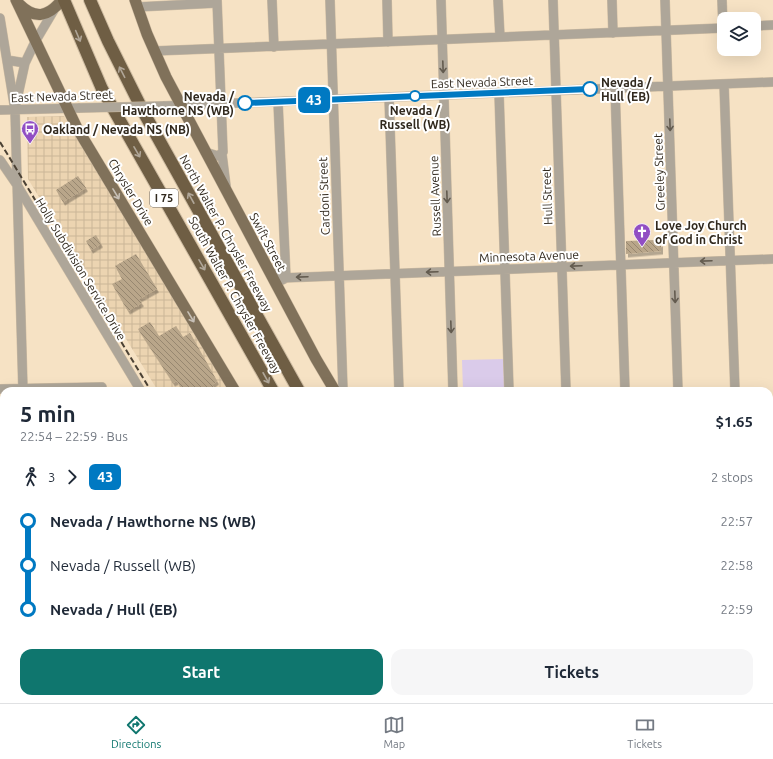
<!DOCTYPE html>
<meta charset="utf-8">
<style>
:root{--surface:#fff;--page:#f6f6f7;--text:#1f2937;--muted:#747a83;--line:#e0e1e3;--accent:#0f766e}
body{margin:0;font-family:Ubuntu,sans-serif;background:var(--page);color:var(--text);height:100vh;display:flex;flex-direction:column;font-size:15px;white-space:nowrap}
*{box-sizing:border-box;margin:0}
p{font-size:13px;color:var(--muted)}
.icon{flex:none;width:22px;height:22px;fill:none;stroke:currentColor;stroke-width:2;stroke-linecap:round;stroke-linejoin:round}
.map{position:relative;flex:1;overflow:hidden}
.details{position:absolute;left:0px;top:387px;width:773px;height:316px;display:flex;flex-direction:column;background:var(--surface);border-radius:12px 12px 0 0;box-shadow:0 4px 16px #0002}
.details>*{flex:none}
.badge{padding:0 8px;border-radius:6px;font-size:14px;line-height:26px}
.controls{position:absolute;left:717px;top:12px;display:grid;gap:8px}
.controls a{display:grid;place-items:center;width:44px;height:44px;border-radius:8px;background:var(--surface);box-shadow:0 4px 16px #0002;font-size:20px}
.map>.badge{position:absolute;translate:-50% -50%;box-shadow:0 0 0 2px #fff}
.legs{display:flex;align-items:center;gap:6px;height:44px;padding:0 20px;font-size:13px}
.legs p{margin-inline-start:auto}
.head{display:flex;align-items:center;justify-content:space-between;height:68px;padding:0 20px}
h1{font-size:22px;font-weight:700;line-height:30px}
.button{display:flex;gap:8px;margin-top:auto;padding:8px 20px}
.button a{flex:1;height:46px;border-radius:12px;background:var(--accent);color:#fff;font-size:16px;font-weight:700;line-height:46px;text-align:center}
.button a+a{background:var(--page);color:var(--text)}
ul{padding:0 20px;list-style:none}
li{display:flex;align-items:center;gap:14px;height:44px;font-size:15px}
li i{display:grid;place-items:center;width:6px;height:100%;margin:0 5px;background:currentColor}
li i::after{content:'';width:10px;height:10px;margin:-5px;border:3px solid;border-radius:50%;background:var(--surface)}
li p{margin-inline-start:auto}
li:first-child i{background:linear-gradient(#0000 50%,currentColor 0)}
li:last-child i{background:linear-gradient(currentColor 50%,#0000 0)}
.tabs{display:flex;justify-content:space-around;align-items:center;height:56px;border-top:1px solid var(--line);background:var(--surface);font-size:11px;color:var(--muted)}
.tabs a{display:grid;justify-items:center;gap:2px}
.tabs .current{color:var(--accent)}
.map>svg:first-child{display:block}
.industrial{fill:url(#industrial-grid)}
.park{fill:#dacbea}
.building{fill:url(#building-back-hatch);filter:url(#shadow)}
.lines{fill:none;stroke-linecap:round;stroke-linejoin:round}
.minor-casing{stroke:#cfbda3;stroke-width:10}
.major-casing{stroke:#cfbda3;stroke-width:12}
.highway-casing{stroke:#cfbda3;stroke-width:14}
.minor{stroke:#aea699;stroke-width:9}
.major{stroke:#80715a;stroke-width:11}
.highway{stroke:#6f5e44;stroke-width:12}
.rail{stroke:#4b4134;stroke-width:2;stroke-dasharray:6 3;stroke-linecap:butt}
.minor-bridge-casing{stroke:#cfbda3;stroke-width:10;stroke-linecap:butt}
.minor-bridge{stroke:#aea699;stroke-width:9}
.oneway{stroke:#b0a698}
.oneway2{stroke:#635b4f}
.oneway3{stroke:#c6bfb5}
.line-1-casing{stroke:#fff;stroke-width:9}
.line-1{stroke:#0079c2;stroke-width:6}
.stop-1-dot{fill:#fff;stroke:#0079c2;stroke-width:2}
.labels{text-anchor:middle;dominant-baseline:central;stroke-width:4;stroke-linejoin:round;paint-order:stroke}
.shield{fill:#fff;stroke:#6f6962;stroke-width:1}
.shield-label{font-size:11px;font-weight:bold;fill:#31291e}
.street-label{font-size:12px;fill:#31291e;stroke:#fff}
.stop-label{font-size:12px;font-weight:bold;fill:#31291e;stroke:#fff;text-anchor:start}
.poi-label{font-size:12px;font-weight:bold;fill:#31291e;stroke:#fff;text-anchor:start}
</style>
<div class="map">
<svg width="773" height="703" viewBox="0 0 773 703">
<defs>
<pattern id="industrial-grid" width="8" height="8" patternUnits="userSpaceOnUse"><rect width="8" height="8" fill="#ecd4b1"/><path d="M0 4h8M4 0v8" fill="none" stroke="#cbb698"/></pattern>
<pattern id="building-back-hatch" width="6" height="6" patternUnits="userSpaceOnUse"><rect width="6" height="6" fill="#b9a68a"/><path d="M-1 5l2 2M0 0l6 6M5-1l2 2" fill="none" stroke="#978770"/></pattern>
<filter id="shadow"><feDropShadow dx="2" dy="3.5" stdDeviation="0" flood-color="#0004"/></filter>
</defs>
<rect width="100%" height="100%" fill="#f6e2c4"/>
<path class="industrial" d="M64,116L230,391H158L28,179L27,117Z
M298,699H321L323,703H298Z
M345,699H415L418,703H348Z"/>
<path class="park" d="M506,359L507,391H463L462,360Z
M250,699H285V703H250Z"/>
<path class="building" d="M78,176L86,188L63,202L56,190Z
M96,235L101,244L91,250L86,241Z
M655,240L656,244L661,243V251L626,254V241Z
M136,254L157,289L139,299L142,303L128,311L112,284L122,279L115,266Z
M150,322L159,336L176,326L183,337L190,333L217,381L212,385L216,391H183L177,381L173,383L138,329Z"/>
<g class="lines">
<g class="minor-casing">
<path id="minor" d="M272,0L274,47
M330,0L343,391
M387,0L388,42
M441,0L453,391
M498,0L500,37
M553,0L566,391
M612,0L613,33
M665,0L678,391
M722,0L723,28
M137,7L217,3
M0,18L15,110L23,391
M754,26L773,25
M154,51L724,28
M7,60L25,63
M724,84L735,391
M615,88L625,391
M499,93L509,391
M389,97L399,391
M278,102L286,278L282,280
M16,104L25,63L35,42L54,10
M163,106L773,82
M0,110L80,108
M205,152L218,156L223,152L217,0
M222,154L226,186
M0,160L17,185L141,391
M269,271L281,278L773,259
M0,389L102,387V391
M769,480H773
M0,669H4
M31,699L32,703
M65,699L66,703
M111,699V703
M156,699V703
M202,699V703
M245,699L246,703
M292,699V703
M327,699L329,703
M576,699V703
M630,699L631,703
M688,699V703
M696,703L773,700"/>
</g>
<g class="major-casing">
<path id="major" d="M16,0L77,128L235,391
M135,0L147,34L166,77L316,359L335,391
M19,4C35,20 48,17 62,0
M419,699L421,703
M539,699L541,703"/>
</g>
<g class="highway-casing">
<path id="highway" d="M64,0L102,89L273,391
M90,0L108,41L144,113L299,391
M431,699L433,703
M464,699L467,703
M494,699L496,703
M524,699L527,703"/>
</g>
<use href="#minor" class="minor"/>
<use href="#major" class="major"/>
<use href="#highway" class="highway"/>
<path class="rail" d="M0,142L151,391
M337,699L339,703"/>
<g class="minor-bridge-casing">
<path id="minor-bridge" d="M80,108L163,106"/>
</g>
<use href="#minor-bridge" class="minor-bridge"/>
</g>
<defs><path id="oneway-shaft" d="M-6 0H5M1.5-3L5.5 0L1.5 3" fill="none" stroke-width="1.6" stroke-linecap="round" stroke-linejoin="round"/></defs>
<g class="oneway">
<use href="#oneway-shaft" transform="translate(78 36) rotate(67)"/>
<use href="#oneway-shaft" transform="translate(122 72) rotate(-117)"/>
<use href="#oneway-shaft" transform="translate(137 152) rotate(60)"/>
<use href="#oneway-shaft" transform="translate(191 198) rotate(-119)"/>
<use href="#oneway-shaft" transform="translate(202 265) rotate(60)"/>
<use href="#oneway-shaft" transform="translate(266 378) rotate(61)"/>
</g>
<g class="oneway2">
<use href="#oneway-shaft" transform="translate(443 67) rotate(88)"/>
<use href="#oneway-shaft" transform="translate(670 125) rotate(88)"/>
<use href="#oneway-shaft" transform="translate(447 197) rotate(88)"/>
<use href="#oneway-shaft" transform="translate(706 261) rotate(178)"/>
<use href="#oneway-shaft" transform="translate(576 266) rotate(178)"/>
<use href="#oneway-shaft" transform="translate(432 272) rotate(178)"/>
<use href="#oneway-shaft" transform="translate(302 277) rotate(178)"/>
<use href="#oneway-shaft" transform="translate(675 297) rotate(88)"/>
<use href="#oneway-shaft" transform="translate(451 327) rotate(88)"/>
</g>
<g class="oneway3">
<use href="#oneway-shaft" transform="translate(116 194) rotate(59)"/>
<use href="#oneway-shaft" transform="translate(191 317) rotate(59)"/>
</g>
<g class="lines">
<g class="line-1-casing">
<path id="line-1" d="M245,103L590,89"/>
</g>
<use href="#line-1" class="line-1"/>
</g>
<defs>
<g id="bus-pin" transform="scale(0.9)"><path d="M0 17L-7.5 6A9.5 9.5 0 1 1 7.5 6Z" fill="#914ec3" stroke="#fff"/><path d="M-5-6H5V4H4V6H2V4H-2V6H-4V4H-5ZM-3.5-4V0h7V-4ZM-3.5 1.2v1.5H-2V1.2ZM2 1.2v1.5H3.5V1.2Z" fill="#fff"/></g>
<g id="church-pin" transform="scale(0.9)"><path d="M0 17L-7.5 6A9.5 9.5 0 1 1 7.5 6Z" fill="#914ec3" stroke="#fff"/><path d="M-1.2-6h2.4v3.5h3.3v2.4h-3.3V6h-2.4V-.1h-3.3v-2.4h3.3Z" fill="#fff"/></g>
</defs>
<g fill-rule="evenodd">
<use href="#bus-pin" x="30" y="129"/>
<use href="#church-pin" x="642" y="232"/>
</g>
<g class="stop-1-dot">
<circle cx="590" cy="89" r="7"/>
<circle cx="415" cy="96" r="5"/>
<circle cx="245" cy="103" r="7"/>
</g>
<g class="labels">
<rect class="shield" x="150" y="189" width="28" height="18" rx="3"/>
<g class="shield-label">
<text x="164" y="198">I 75</text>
</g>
<g class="street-label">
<text transform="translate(482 82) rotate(-2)">East Nevada Street</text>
<text transform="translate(62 96) rotate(-2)">East Nevada Street</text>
<text transform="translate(659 172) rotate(-92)">Greeley Street</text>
<text transform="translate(131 192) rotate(59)">Chrysler Drive</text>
<text transform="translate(324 196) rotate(-92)">Cardoni Street</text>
<text transform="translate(435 196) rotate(-92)">Russell Avenue</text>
<text transform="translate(547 196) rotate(-92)">Hull Street</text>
<text transform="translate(226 233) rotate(61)">North Walter P. Chrysler Freeway</text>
<text transform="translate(268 242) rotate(62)">Swift Street</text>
<text transform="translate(529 256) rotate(-2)">Minnesota Avenue</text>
<text transform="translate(81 269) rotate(59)">Holly Subdivision Service Drive</text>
<text transform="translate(235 295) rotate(61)">South Walter P. Chrysler Freeway</text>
</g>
<g class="stop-label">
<text x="601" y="82">Nevada /<tspan x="601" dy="14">Hull (EB)</tspan></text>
<text x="234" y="96" text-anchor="end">Nevada /<tspan x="234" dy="14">Hawthorne NS (WB)</tspan></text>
<text x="415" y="110" text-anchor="middle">Nevada /<tspan x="415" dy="14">Russell (WB)</tspan></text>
</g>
<g class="poi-label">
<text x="43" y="129">Oakland / Nevada NS (NB)</text>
<text x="655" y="225">Love Joy Church<tspan x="655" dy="14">of God in Christ</tspan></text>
</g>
</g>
</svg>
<div class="controls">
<a><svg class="icon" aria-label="layers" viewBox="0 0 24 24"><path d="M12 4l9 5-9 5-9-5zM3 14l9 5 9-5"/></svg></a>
</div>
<b class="badge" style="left:314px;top:100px;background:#0079c2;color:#fff">43</b>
<section class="details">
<div class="head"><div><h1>5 min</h1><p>22:54 – 22:59 · Bus</p></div><b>$1.65</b></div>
<div class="legs"><svg class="icon" aria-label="walk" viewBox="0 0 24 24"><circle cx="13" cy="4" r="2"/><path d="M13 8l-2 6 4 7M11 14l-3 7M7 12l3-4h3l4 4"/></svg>3<svg class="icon" aria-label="forward" viewBox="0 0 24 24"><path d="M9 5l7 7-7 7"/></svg><b class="badge" style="background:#0079c2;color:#fff">43</b><p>2 stops</p></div>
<ul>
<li><i style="color:#0079c2"></i><b>Nevada / Hawthorne NS (WB)</b><p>22:57</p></li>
<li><i style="color:#0079c2"></i><span>Nevada / Russell (WB)</span><p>22:58</p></li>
<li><i style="color:#0079c2"></i><b>Nevada / Hull (EB)</b><p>22:59</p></li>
</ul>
<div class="button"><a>Start</a><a>Tickets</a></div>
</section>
</div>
<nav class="tabs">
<a class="current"><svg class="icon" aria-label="directions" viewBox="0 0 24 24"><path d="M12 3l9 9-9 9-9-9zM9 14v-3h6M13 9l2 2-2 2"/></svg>Directions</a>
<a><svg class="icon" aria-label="map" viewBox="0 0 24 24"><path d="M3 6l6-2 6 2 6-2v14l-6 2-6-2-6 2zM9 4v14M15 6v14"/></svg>Map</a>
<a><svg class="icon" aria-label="tickets" viewBox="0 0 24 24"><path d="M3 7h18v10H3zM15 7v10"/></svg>Tickets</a>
</nav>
